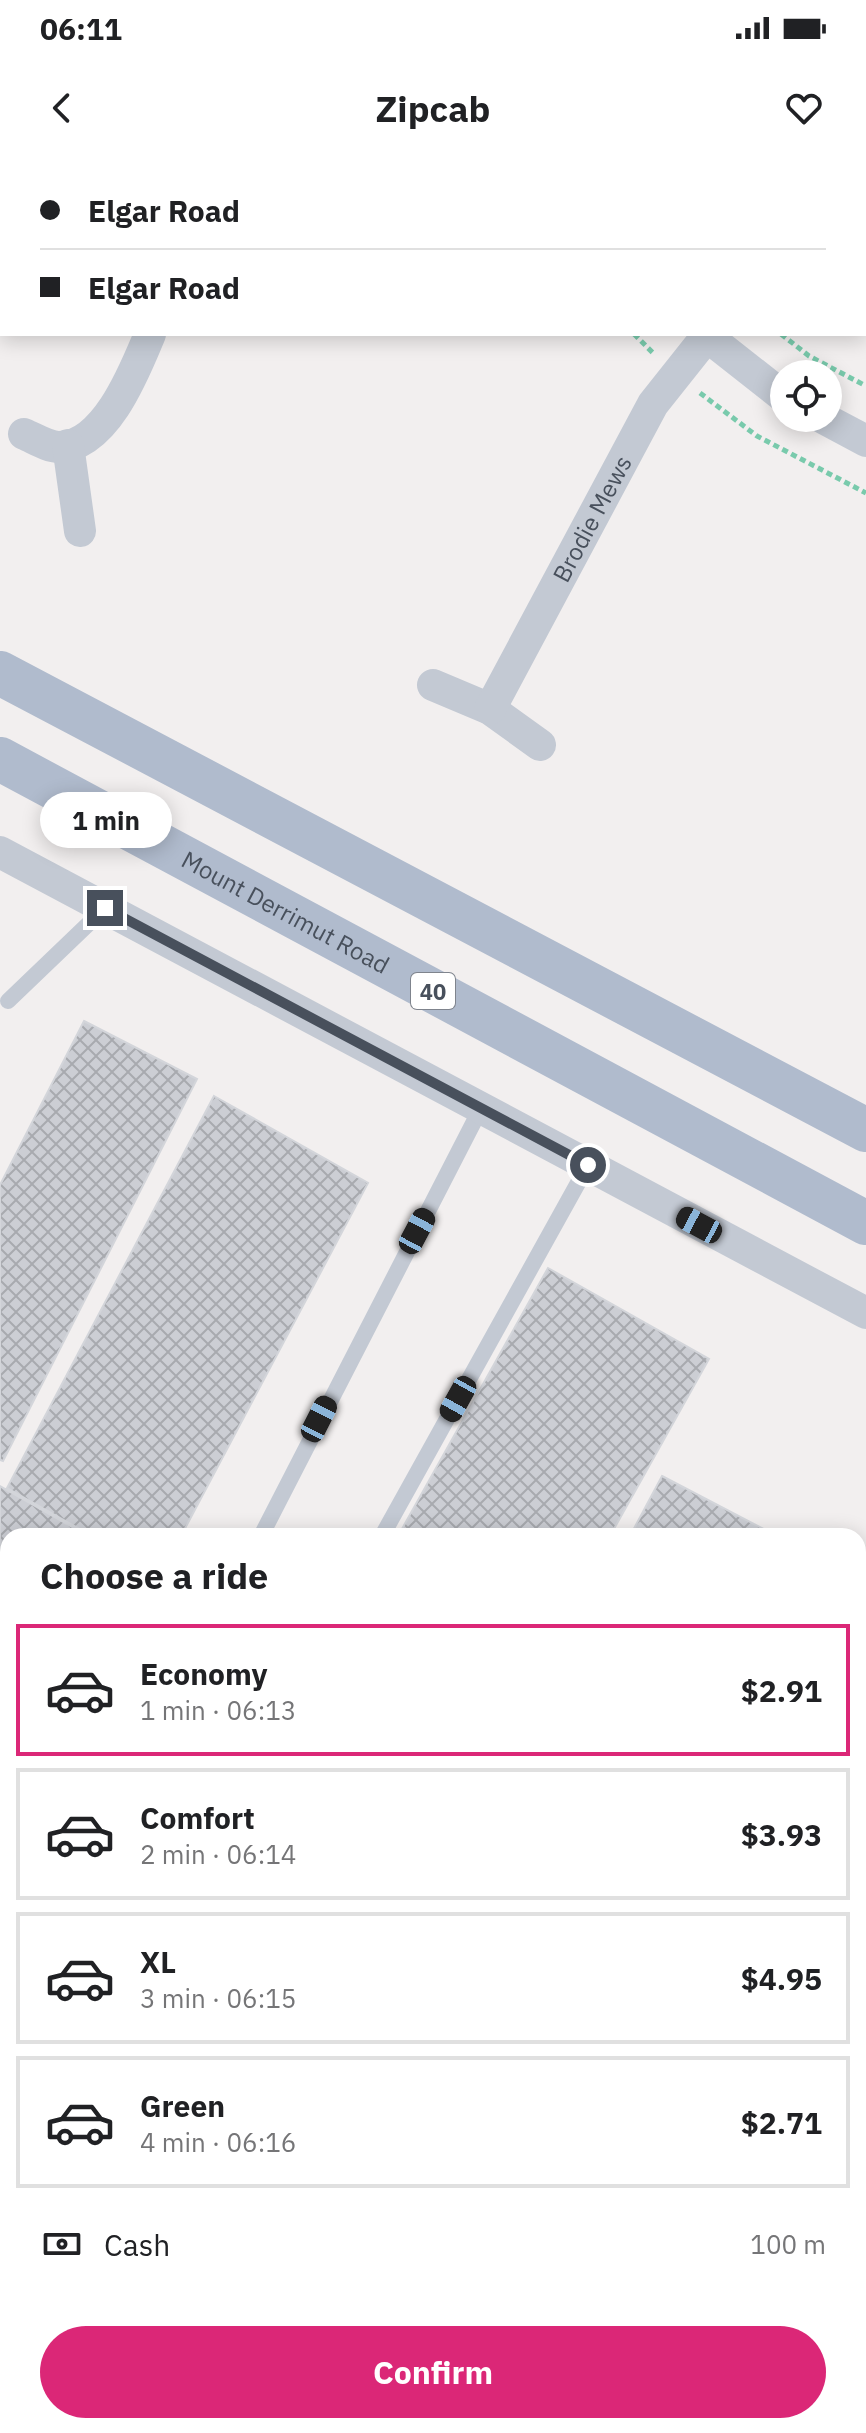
<!DOCTYPE html>
<meta charset="utf-8">
<style>
:root{--surface:#fff;--page:#f2f2f2;--text:#202124;--muted:#757577;--line:#e0e0e0;--accent:#db2777}
body{margin:0;font-family:"IBM Plex Sans",sans-serif;background:var(--page);color:var(--text);height:100vh;display:flex;flex-direction:column;font-size:30px;white-space:nowrap}
*{box-sizing:border-box;margin:0}
p{font-size:26px;color:var(--muted)}
.icon{flex:none;width:44px;height:44px;fill:none;stroke:currentColor;stroke-width:2;stroke-linecap:round;stroke-linejoin:round}
.map{position:relative;flex:1;overflow:hidden}
.details{position:absolute;left:0px;top:1368px;width:866px;height:906px;display:flex;flex-direction:column;background:var(--surface);border-radius:24px 24px 0 0;box-shadow:0 4px 20px #0003}
.details>*{flex:none}
.guide{position:absolute;left:0px;top:0px;width:866px;height:176px;box-shadow:0 4px 20px #0003;display:grid;align-content:center;height:176px;padding:0 40px;background:var(--surface)}
.controls{position:absolute;left:770px;top:200px;display:grid;gap:16px}
.controls a{display:grid;place-items:center;width:72px;height:72px;border-radius:50%;background:var(--surface);box-shadow:0 4px 20px #0003;font-size:40px}
.end{position:absolute;width:36px;height:36px;margin:-18px;border:10px solid #48505c;background:#fff;box-shadow:0 0 0 4px #fff}
.from{border-radius:50%}
.bubble{position:absolute;height:56px;border-radius:28px;background:var(--surface);box-shadow:0 4px 20px #0003;font-size:26px;font-weight:700;line-height:56px;text-align:center}
.car{position:absolute;width:24px;height:48px;margin:-24px -12px;border-radius:10px;box-shadow:0 0 6px 2px #0007;background:linear-gradient(#222 24%,#8ab4d8 0 40%,#222 0 76%,#8ab4d8 0 86%,#222 0)}
.guide b{display:flex;align-items:center;gap:28px;height:76px;font-size:30px}
.guide b+b{border-top:2px solid var(--line)}
.guide i{width:20px;height:20px;background:var(--text)}
ul{padding:0;list-style:none}
li{display:flex;align-items:center;gap:24px;height:132px;margin:0 16px 12px;padding:0 24px;border:4px solid var(--line);border-radius:0px}
li div{flex:1}
li b{display:block;font-size:30px}
li em{font-style:normal;font-weight:700}
li.active{border-color:var(--accent)}
li>.icon{width:72px;height:72px;stroke-width:1.5}
h2{padding:0 40px;font-size:36px;line-height:96px}
.pay{display:flex;align-items:center;gap:20px;height:88px;padding:0 40px;font-size:30px}
.pay p{margin-inline-start:auto}
.primary-button{display:flex;gap:16px;margin-top:auto;padding:16px 40px}
.primary-button a{flex:1;height:92px;border-radius:48px;background:var(--accent);color:#fff;font-size:32px;font-weight:700;line-height:92px;text-align:center}
.status{display:flex;justify-content:space-between;align-items:center;height:56px;padding:0 40px;background:var(--surface);direction:ltr}
.status svg{height:22px;fill:currentColor}
header{display:flex;justify-content:space-between;align-items:center;height:104px;padding:0 40px;background:var(--surface);font-size:36px;font-weight:700}
.map>svg:first-child{display:block}
.building{fill:url(#building-cross-hatch);stroke:#d3d5da;stroke-width:2}
.lines{fill:none;stroke-linecap:round;stroke-linejoin:round}
.path{stroke:#79caac;stroke-width:5;stroke-dasharray:6 4;stroke-linecap:butt}
.service{stroke:#c3c9d3;stroke-width:16}
.minor{stroke:#c3c9d3;stroke-width:32}
.primary{stroke:#b0bbcd;stroke-width:44}
.route{stroke:#48505c;stroke-width:10}
.labels{text-anchor:middle;dominant-baseline:central;stroke-width:6;stroke-linejoin:round;paint-order:stroke}
.shield{fill:#fff;stroke:#7f848d;stroke-width:2}
.shield-label{font-size:22px;font-weight:bold;fill:#48505c}
.street-label{font-size:24px;fill:#48505c;stroke:#fff}
</style>
<div class="status"><b>06:11</b><svg viewBox="0 0 49 12"><path d="M0 12V9h3v3zM5 12V6h3v6zM10 12V3h3v9zM15 12V0h3v12zM26 1h20v11H26zM47 4h2v5h-2z"/></svg></div>
<header><svg class="icon" aria-label="back" viewBox="0 0 24 24"><path d="M15 5l-7 7 7 7"/></svg>Zipcab<svg class="icon" aria-label="heart" viewBox="0 0 24 24"><path d="M12 20l-8-8c-3-5 5-10 8-4 3-6 11-1 8 4z"/></svg></header>
<div class="map">
<svg width="866" height="2273" viewBox="0 0 866 2273">
<defs>
<pattern id="building-cross-hatch" width="8" height="8" patternUnits="userSpaceOnUse" patternTransform="scale(2)"><rect width="8" height="8" fill="#ccced4"/><path d="M0 0l8 8M0 8l8-8" fill="none" stroke="#a8aaaf"/></pattern>
</defs>
<rect width="100%" height="100%" fill="#f2efef"/>
<path class="building" d="M84 861 197 919 3 1301 0 1300V1025Z
M214 936 368 1023 181 1376H92L7 1328Z
M548 1108 709 1199 610 1376H398Z
M662 1316 777 1376H630Z
M0 1326 88 1376H8V1951L0 1946Z
M858 1419 866 1423V1478L858 1493Z
M858 1641 866 1646V1838L858 1834Z
M858 1834 866 1838V2272L855 2266H858Z"/>
<g class="lines">
<path class="path" d="M515 0 517 2
M624 0 626 2
M0 8 2 9
M634 174 653 193
M781 174 809 196 866 226
M700 233 757 276 866 333"/>
<path class="service" d="M8 841 105 748
M261 1376 481 948
M382 1376 588 1005"/>
<g class="minor">
<path d="M568 0 570 2"/>
<path d="M236 2 237 0"/>
<path d="M0 48 2 50"/>
<path d="M704 174 784 237"/>
<path d="M823 258 866 281"/>
<path d="M24 274C34 278 48 287 59 287 106 286 135 210 150 174"/>
<path d="M68 285 80 371"/>
<path d="M433 525 490 549 540 585"/>
<path id="s1" d="M490 549 653 244 707 176"/>
<path d="M0 692 866 1153"/>
<path d="M0 2144 8 2148"/>
<path d="M230 2266 243 2273"/>
</g>
<g class="primary">
<path d="M0 513 866 970"/>
<path id="s2" d="M0 599 866 1063"/>
</g>
</g>
<g class="lines">
<path class="route" d="M105 748 588 1005"/>
</g>
<g class="labels">
<rect class="shield" x="411" y="813" width="44" height="36" rx="6"/>
<g class="shield-label">
<text x="433" y="831">40</text>
</g>
<g class="street-label">
<text stroke="none"><textPath href="#s1" startOffset="216">Brodie Mews</textPath></text>
<text stroke="none"><textPath href="#s2" startOffset="324">Mount Derrimut Road</textPath></text>
</g>
</g>
</svg>
<div class="controls">
<a><svg class="icon" aria-label="locate" viewBox="0 0 24 24"><circle cx="12" cy="12" r="6"/><path d="M12 2v4M12 18v4M2 12h4M18 12h4"/></svg></a>
</div>
<i class="end from" style="left:588px;top:1005px"></i>
<i class="end" style="left:105px;top:748px"></i>
<div class="bubble" style="left:40px;top:632px;width:132px">1 min</div>
<i class="car" style="left:699px;top:1065px;rotate:298deg"></i>
<i class="car" style="left:417px;top:1071px;rotate:28deg"></i>
<i class="car" style="left:458px;top:1239px;rotate:209deg"></i>
<i class="car" style="left:319px;top:1259px;rotate:27deg"></i>
<div class="guide">
<b><i class="from"></i>Elgar Road</b>
<b><i></i>Elgar Road</b>
</div>
<section class="details">
<h2>Choose a ride</h2>
<ul>
<li class="active"><svg class="icon" aria-label="car" viewBox="0 0 24 24"><path d="M5 17H2v-5l4-1 3-4h7l3 4 3 1v5h-3M9 17h6M6 11h13"/><circle cx="7" cy="17" r="2"/><circle cx="17" cy="17" r="2"/></svg><div><b>Economy</b><p>1 min · 06:13</p></div><em>$2.91</em></li>
<li><svg class="icon" aria-label="car" viewBox="0 0 24 24"><path d="M5 17H2v-5l4-1 3-4h7l3 4 3 1v5h-3M9 17h6M6 11h13"/><circle cx="7" cy="17" r="2"/><circle cx="17" cy="17" r="2"/></svg><div><b>Comfort</b><p>2 min · 06:14</p></div><em>$3.93</em></li>
<li><svg class="icon" aria-label="car" viewBox="0 0 24 24"><path d="M5 17H2v-5l4-1 3-4h7l3 4 3 1v5h-3M9 17h6M6 11h13"/><circle cx="7" cy="17" r="2"/><circle cx="17" cy="17" r="2"/></svg><div><b>XL</b><p>3 min · 06:15</p></div><em>$4.95</em></li>
<li><svg class="icon" aria-label="car" viewBox="0 0 24 24"><path d="M5 17H2v-5l4-1 3-4h7l3 4 3 1v5h-3M9 17h6M6 11h13"/><circle cx="7" cy="17" r="2"/><circle cx="17" cy="17" r="2"/></svg><div><b>Green</b><p>4 min · 06:16</p></div><em>$2.71</em></li>
</ul>
<div class="pay"><svg class="icon" aria-label="cash" viewBox="0 0 24 24"><path d="M3 7h18v10H3z"/><circle cx="12" cy="12" r="2"/></svg>Cash<p>100 m</p></div>
<div class="primary-button"><a>Confirm</a></div>
</section>
</div>
